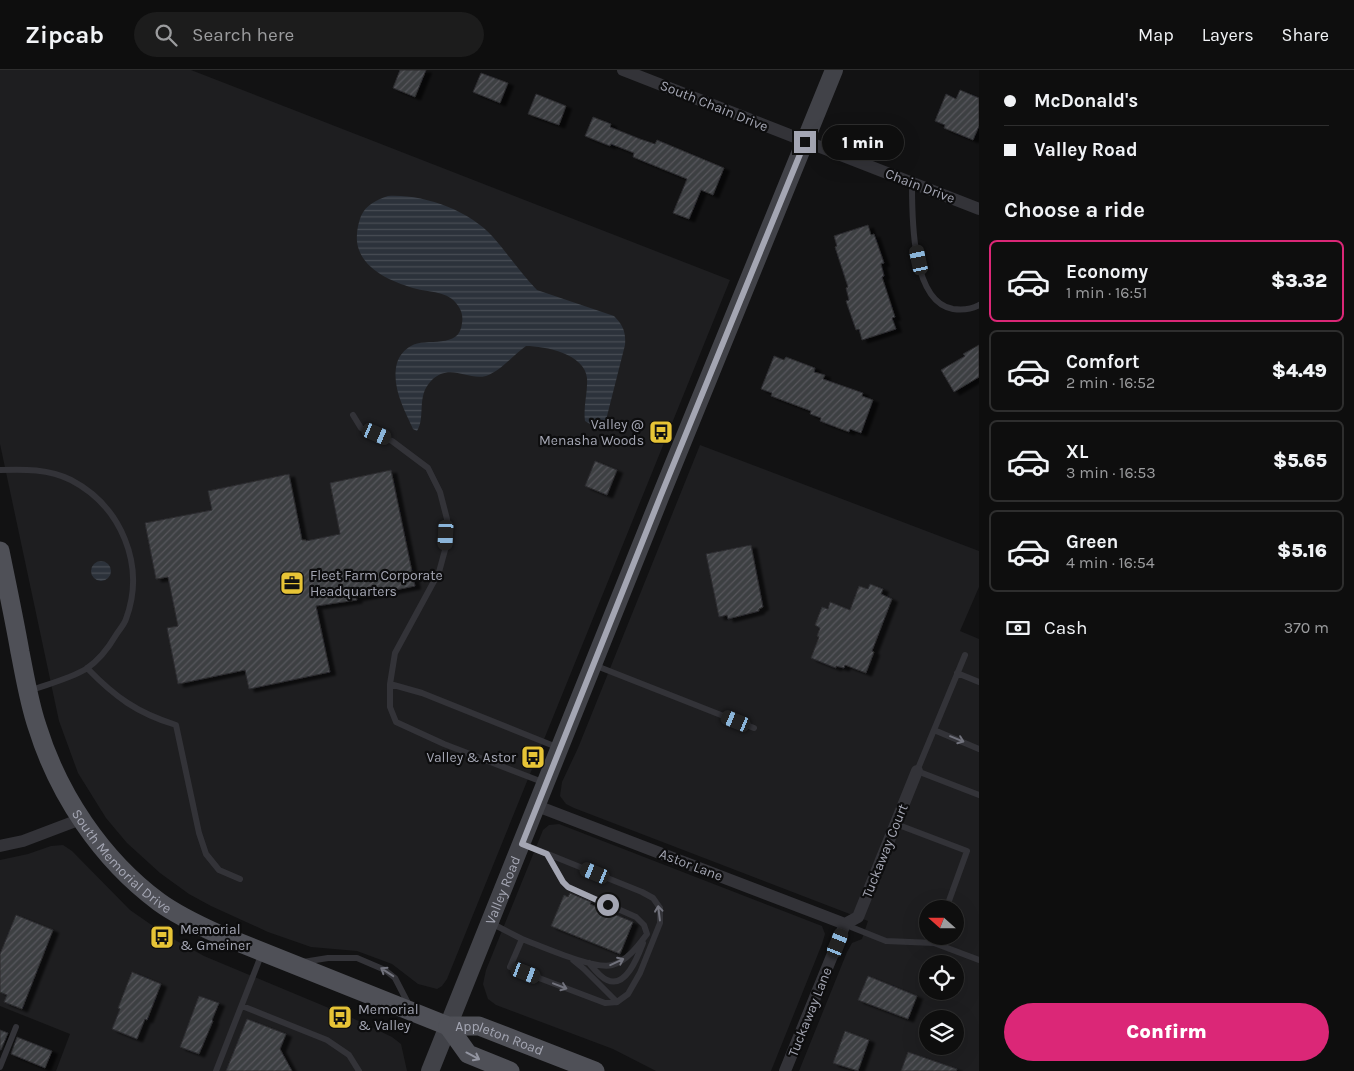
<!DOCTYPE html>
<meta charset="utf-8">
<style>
:root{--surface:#0e0e0e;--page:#1c1c1c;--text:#f1f3f6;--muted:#9b9c9e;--line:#2e2e2e;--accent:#db2777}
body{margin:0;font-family:Karla,sans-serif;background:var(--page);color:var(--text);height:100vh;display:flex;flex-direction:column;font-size:19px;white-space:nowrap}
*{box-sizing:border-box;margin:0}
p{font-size:16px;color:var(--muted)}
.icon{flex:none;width:28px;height:28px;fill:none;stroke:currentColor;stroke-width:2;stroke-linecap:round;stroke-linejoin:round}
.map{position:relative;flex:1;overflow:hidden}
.side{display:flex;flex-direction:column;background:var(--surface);width:375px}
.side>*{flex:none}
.top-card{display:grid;align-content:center;height:110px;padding:0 25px;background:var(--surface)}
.needle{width:32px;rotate:291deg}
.tools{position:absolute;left:919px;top:830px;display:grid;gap:10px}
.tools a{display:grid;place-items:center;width:45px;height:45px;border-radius:50%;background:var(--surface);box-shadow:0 5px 20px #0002,0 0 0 1px var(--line);font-size:25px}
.end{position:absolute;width:22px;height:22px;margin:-11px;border:6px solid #a4a6b3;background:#111;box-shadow:0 0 0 2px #111}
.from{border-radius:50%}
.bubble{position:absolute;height:35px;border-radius:18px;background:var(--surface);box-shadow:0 5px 20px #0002,0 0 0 1px var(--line);font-size:16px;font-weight:800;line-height:35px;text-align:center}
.car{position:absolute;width:15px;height:30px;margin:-15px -8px;border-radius:6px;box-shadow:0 0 4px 1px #0007;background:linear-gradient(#222 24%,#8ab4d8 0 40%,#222 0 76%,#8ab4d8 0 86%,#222 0)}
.top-card b{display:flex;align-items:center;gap:18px;height:48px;font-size:19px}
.top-card b+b{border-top:1px solid var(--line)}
.top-card i{width:12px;height:12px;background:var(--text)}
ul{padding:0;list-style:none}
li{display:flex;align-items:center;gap:15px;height:82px;margin:0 10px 8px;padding:0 15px;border:2px solid var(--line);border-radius:8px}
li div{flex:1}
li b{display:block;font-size:19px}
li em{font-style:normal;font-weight:800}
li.active{border-color:var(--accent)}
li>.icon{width:45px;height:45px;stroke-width:1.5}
h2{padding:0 25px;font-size:22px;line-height:60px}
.pay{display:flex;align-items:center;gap:12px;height:55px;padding:0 25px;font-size:19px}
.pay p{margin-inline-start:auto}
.primary-button{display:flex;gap:10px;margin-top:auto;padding:10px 25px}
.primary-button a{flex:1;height:58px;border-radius:30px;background:var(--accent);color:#fff;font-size:20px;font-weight:800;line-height:58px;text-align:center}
header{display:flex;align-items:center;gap:30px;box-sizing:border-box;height:70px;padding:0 25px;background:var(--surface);border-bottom:1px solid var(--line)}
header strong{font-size:24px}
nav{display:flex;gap:28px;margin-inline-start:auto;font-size:18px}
.search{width:350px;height:45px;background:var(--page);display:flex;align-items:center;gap:12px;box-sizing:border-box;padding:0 18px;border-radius:28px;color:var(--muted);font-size:19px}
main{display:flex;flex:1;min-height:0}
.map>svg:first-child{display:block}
.built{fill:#1e1e20;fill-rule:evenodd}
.water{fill:url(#water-rules)}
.building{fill:url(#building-hatch);stroke:#2c2c2f;filter:url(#shadow)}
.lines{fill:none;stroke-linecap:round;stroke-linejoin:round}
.lane{stroke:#333338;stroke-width:6}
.street{stroke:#333338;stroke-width:12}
.secondary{stroke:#414248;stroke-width:18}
.primary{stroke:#4f5057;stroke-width:19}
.oneway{stroke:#71727c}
.oneway2{stroke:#9395a1}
.route{stroke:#a4a6b3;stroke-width:6}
.labels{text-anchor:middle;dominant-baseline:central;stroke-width:4.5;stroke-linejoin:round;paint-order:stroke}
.street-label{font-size:14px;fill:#a4a6b3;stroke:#0d0d0e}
.poi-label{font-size:14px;fill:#a4a6b3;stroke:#0d0d0e;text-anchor:start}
</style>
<header>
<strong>Zipcab</strong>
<div class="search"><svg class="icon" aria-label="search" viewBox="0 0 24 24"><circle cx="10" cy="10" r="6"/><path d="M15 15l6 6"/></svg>Search here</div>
<nav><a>Map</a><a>Layers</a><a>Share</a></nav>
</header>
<main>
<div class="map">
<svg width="979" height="1001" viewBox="0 0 979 1001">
<defs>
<pattern id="water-rules" width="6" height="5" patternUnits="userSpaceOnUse" patternTransform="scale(1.25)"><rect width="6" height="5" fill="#2c323b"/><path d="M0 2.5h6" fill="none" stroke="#484d55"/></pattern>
<pattern id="building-hatch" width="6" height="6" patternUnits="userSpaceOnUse" patternTransform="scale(1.25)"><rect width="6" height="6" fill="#3e3f43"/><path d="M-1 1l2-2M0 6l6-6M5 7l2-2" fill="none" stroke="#57585c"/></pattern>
<filter id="shadow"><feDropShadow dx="5.5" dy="3" stdDeviation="1" flood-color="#0009"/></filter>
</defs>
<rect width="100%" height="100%" fill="#121213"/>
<path class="built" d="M0 0H191L730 210 447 909 442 916 437 919 418 914 392 894 357 881 311 877 268 862 211 836 189 824 160 803 127 773 106 748 78 703 59 651 0 374Z
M700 375 979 481V517L960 561 979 569V1001H799L847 882 852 873 862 869 868 851 574 738 566 734 560 726 562 712 578 678ZM928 839H955V866H928ZM928 894H955V921H928ZM928 949H955V976H928Z
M559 754 822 856 825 864 822 874 771 1001H656L613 979 496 935 488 929 483 914 486 900 543 760 549 755Z
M63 775 72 781 130 840 166 865 204 886 348 946 392 967 401 974 407 1001H56L70 964 0 936V790L28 784 51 776Z"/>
<path class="water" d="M388 126C423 124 469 140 493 167 508 184 521 204 537 220L614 246C623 255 626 262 625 275L606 350 599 355 590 354 585 351C583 336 588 323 587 308 585 284 545 276 526 276 513 285 501 301 486 306 467 311 450 292 431 311 416 326 426 347 417 361L413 359C404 339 391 316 397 293 399 286 405 279 411 276 426 267 460 280 462 253 463 248 462 243 460 239 451 221 433 223 417 219 395 213 367 202 359 180 355 170 357 156 361 146 366 135 376 130 388 126Z
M91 501a10 10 0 1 1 20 0a10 10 0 1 1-20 0Z"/>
<path class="building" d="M400 0H426L415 27 393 18Z
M481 3 508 13 500 33 473 22Z
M960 20 979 28V56L973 70 944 58 945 55 935 51 946 24 956 29Z
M536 24 566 36 559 55 528 44Z
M593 47 611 54 610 57 640 69 655 74 657 70 724 98 713 125 701 120 689 149 673 143 687 109 633 87 634 83 611 74 610 76 585 66Z
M868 155 871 165 874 164 884 193 881 194 884 206 882 207 895 247 892 248 896 259 862 270 859 259 856 260 846 231 849 230 846 218 848 217 835 177 837 176 834 166Z
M979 275V307L954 322 941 300 965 286 963 284Z
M774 286 784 290 786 287 815 298 814 302 825 305 823 309 863 323 862 326 873 330 861 363 850 359 849 362 820 351 821 348 810 344 811 341 771 326 772 323 761 319Z
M595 391 617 400 607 425 585 416Z
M391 400 415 516 356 528 357 530 316 536 330 602 249 619 245 600 178 614 167 558 178 556 168 507 156 509 145 453 212 440 208 421 289 404 302 470H306V471L340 464 330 413Z
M751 475 763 537 759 539V541L728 549 727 545 719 547 706 484Z
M870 514 883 519 881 524 892 529 872 581 874 582 866 603 845 595 844 598 836 596V598L811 588 819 567 817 566 820 558 815 555 822 537 828 539 830 532 850 540 859 516 868 519Z
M570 823 591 832 590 834 633 852 620 884 551 856 564 825 568 827Z
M16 845 53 860 22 939 4 932 7 925 0 922V884Z
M132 902 161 914 147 950 145 949 137 969 112 959 120 939 118 938Z
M868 906 917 926 908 949 858 930Z
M199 926 219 933 212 950 213 951 199 984 180 977Z
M247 949 286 964 280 979 292 1001H226Z
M0 960 8 963 1 980H0Z
M845 961 869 970 858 1001 833 993Z
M17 967 52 981 45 998 11 984Z
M908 982 957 999 956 1001H901Z"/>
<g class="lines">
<path class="lane" d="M912 112C912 145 911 232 953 239 961 240 972 239 979 235
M353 345 361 358 392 371 428 398 440 422 447 449 445 480 439 502 395 583 390 614V637L396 652 444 674 545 713
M0 400C24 399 49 399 71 410 121 436 146 495 126 549 124 555 119 560 116 565 109 577 98 591 86 599 69 609 48 614 29 621
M965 585 917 701 979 725
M594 595 754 658
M87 598C115 627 137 643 176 655L199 763 206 784 219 800 240 809
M957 603 979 612
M390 614 422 623 559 678
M934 660 979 679
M896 754 967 781 946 839
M491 853 522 869 510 897 605 933 617 932 628 924 640 903 660 853V838L653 828 642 822 523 774
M846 855 886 871 934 873 979 890
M522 869C541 876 594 900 612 895 627 891 638 876 647 864L644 855 636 847 568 817 563 812 547 784
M934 873 936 866
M573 890 584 899 617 932
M303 892 328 888H357L385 900 395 908 410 937
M589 893C594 899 600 907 607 910 626 919 638 886 643 873
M242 936 327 970 349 985 359 1001
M0 997 16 957
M216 1001 262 883"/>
<path class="street" d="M623 0 979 139
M537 736 845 854
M0 776 23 771 81 749
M845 854 858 847 917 701
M785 1001 845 854"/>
<path class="secondary" id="s1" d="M430 1001 661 425 834 0"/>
<g class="primary">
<path id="s2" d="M0 481C7 515 14 548 20 582 25 607 29 632 37 656 58 724 101 789 159 832 177 845 198 855 218 864L448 956H479L595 1001"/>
<path d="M448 956 468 984 510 1001"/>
</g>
</g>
<defs><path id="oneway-shaft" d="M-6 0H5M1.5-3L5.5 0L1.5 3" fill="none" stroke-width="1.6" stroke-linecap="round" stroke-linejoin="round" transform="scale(1.25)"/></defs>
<g class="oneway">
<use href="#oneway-shaft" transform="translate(957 669) rotate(22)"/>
<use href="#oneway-shaft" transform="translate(659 843) rotate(-97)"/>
<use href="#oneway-shaft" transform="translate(617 892) rotate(-25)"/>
<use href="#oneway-shaft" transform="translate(387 902) rotate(-147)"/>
<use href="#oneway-shaft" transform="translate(560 916) rotate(21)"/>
</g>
<use class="oneway2" href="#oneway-shaft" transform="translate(473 986) rotate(28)"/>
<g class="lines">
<path class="route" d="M608 835 568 817 563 812 547 784 522 774 661 425 805 72"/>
</g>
<defs>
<g id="bus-square" transform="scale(1.25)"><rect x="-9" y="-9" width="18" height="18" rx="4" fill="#e7c436" stroke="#0d0d0e"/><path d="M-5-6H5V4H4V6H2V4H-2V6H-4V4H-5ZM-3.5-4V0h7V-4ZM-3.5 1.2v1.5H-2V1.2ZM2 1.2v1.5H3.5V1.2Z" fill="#111"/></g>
<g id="office-square" transform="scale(1.25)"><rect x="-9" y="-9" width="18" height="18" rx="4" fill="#e7c436" stroke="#0d0d0e"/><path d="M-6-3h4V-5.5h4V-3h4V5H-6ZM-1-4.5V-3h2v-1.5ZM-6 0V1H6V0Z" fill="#111"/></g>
</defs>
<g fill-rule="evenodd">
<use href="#bus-square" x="661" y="362"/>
<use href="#office-square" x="292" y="513"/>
<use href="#bus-square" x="533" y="687"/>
<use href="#bus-square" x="162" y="867"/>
<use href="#bus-square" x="340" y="947"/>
</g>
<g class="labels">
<g class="street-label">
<text transform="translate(714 36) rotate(22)">South Chain Drive</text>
<text transform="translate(920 116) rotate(21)">Chain Drive</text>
<text transform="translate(885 781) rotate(-68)">Tuckaway Court</text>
<text stroke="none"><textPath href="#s2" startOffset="341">South Memorial Drive</textPath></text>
<text transform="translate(691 795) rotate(21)">Astor Lane</text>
<text stroke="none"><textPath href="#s1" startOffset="195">Valley Road</textPath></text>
<text transform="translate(810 942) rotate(-68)">Tuckaway Lane</text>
<text stroke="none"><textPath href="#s2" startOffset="765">Appleton Road</textPath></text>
</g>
<g class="poi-label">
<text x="644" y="354" text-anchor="end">Valley @<tspan x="644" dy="16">Menasha Woods</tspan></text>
<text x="310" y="505">Fleet Farm Corporate<tspan x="310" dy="16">Headquarters</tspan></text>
<text x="516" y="687" text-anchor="end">Valley &amp; Astor</text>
<text x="180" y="859">Memorial<tspan x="180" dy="16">&amp; Gmeiner</tspan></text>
<text x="358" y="939">Memorial<tspan x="358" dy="16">&amp; Valley</tspan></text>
</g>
</g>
</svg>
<div class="tools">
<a><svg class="needle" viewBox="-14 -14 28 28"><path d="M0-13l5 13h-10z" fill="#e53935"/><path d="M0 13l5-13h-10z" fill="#9b9c9e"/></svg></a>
<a><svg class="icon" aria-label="locate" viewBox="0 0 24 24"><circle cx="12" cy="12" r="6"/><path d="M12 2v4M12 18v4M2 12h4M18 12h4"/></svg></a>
<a><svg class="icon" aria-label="layers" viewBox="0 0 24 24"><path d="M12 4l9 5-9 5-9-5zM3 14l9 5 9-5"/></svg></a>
</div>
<i class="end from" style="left:608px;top:835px"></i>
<i class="end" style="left:805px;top:72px"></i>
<div class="bubble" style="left:822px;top:55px;width:82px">1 min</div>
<i class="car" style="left:919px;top:190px;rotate:348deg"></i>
<i class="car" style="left:377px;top:364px;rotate:113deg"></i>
<i class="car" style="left:446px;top:465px;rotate:183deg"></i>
<i class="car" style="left:736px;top:651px;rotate:292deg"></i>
<i class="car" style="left:595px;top:803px;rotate:292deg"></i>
<i class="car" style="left:838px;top:873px;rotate:22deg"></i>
<i class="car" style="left:526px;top:903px;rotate:111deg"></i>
</div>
<section class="side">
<div class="top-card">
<b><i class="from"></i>McDonald's</b>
<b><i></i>Valley Road</b>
</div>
<h2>Choose a ride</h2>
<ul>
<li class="active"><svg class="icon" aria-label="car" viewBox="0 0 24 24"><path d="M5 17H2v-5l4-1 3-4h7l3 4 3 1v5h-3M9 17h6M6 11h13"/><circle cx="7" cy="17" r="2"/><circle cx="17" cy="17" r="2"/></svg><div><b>Economy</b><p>1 min · 16:51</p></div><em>$3.32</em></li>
<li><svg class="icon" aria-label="car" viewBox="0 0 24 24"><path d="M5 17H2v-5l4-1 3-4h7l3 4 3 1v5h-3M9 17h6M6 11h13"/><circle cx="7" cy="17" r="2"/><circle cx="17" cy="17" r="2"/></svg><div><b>Comfort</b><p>2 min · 16:52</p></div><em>$4.49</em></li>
<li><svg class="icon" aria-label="car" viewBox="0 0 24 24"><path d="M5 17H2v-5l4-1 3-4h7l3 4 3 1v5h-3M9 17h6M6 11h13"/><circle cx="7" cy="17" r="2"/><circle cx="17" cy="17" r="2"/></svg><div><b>XL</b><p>3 min · 16:53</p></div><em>$5.65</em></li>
<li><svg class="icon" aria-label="car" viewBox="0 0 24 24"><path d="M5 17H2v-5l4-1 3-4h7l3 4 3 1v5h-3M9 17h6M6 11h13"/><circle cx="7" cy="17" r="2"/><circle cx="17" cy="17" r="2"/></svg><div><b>Green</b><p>4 min · 16:54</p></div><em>$5.16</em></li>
</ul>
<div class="pay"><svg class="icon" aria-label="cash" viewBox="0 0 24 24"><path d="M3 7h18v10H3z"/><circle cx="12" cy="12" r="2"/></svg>Cash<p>370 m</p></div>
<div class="primary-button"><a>Confirm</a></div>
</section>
</main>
